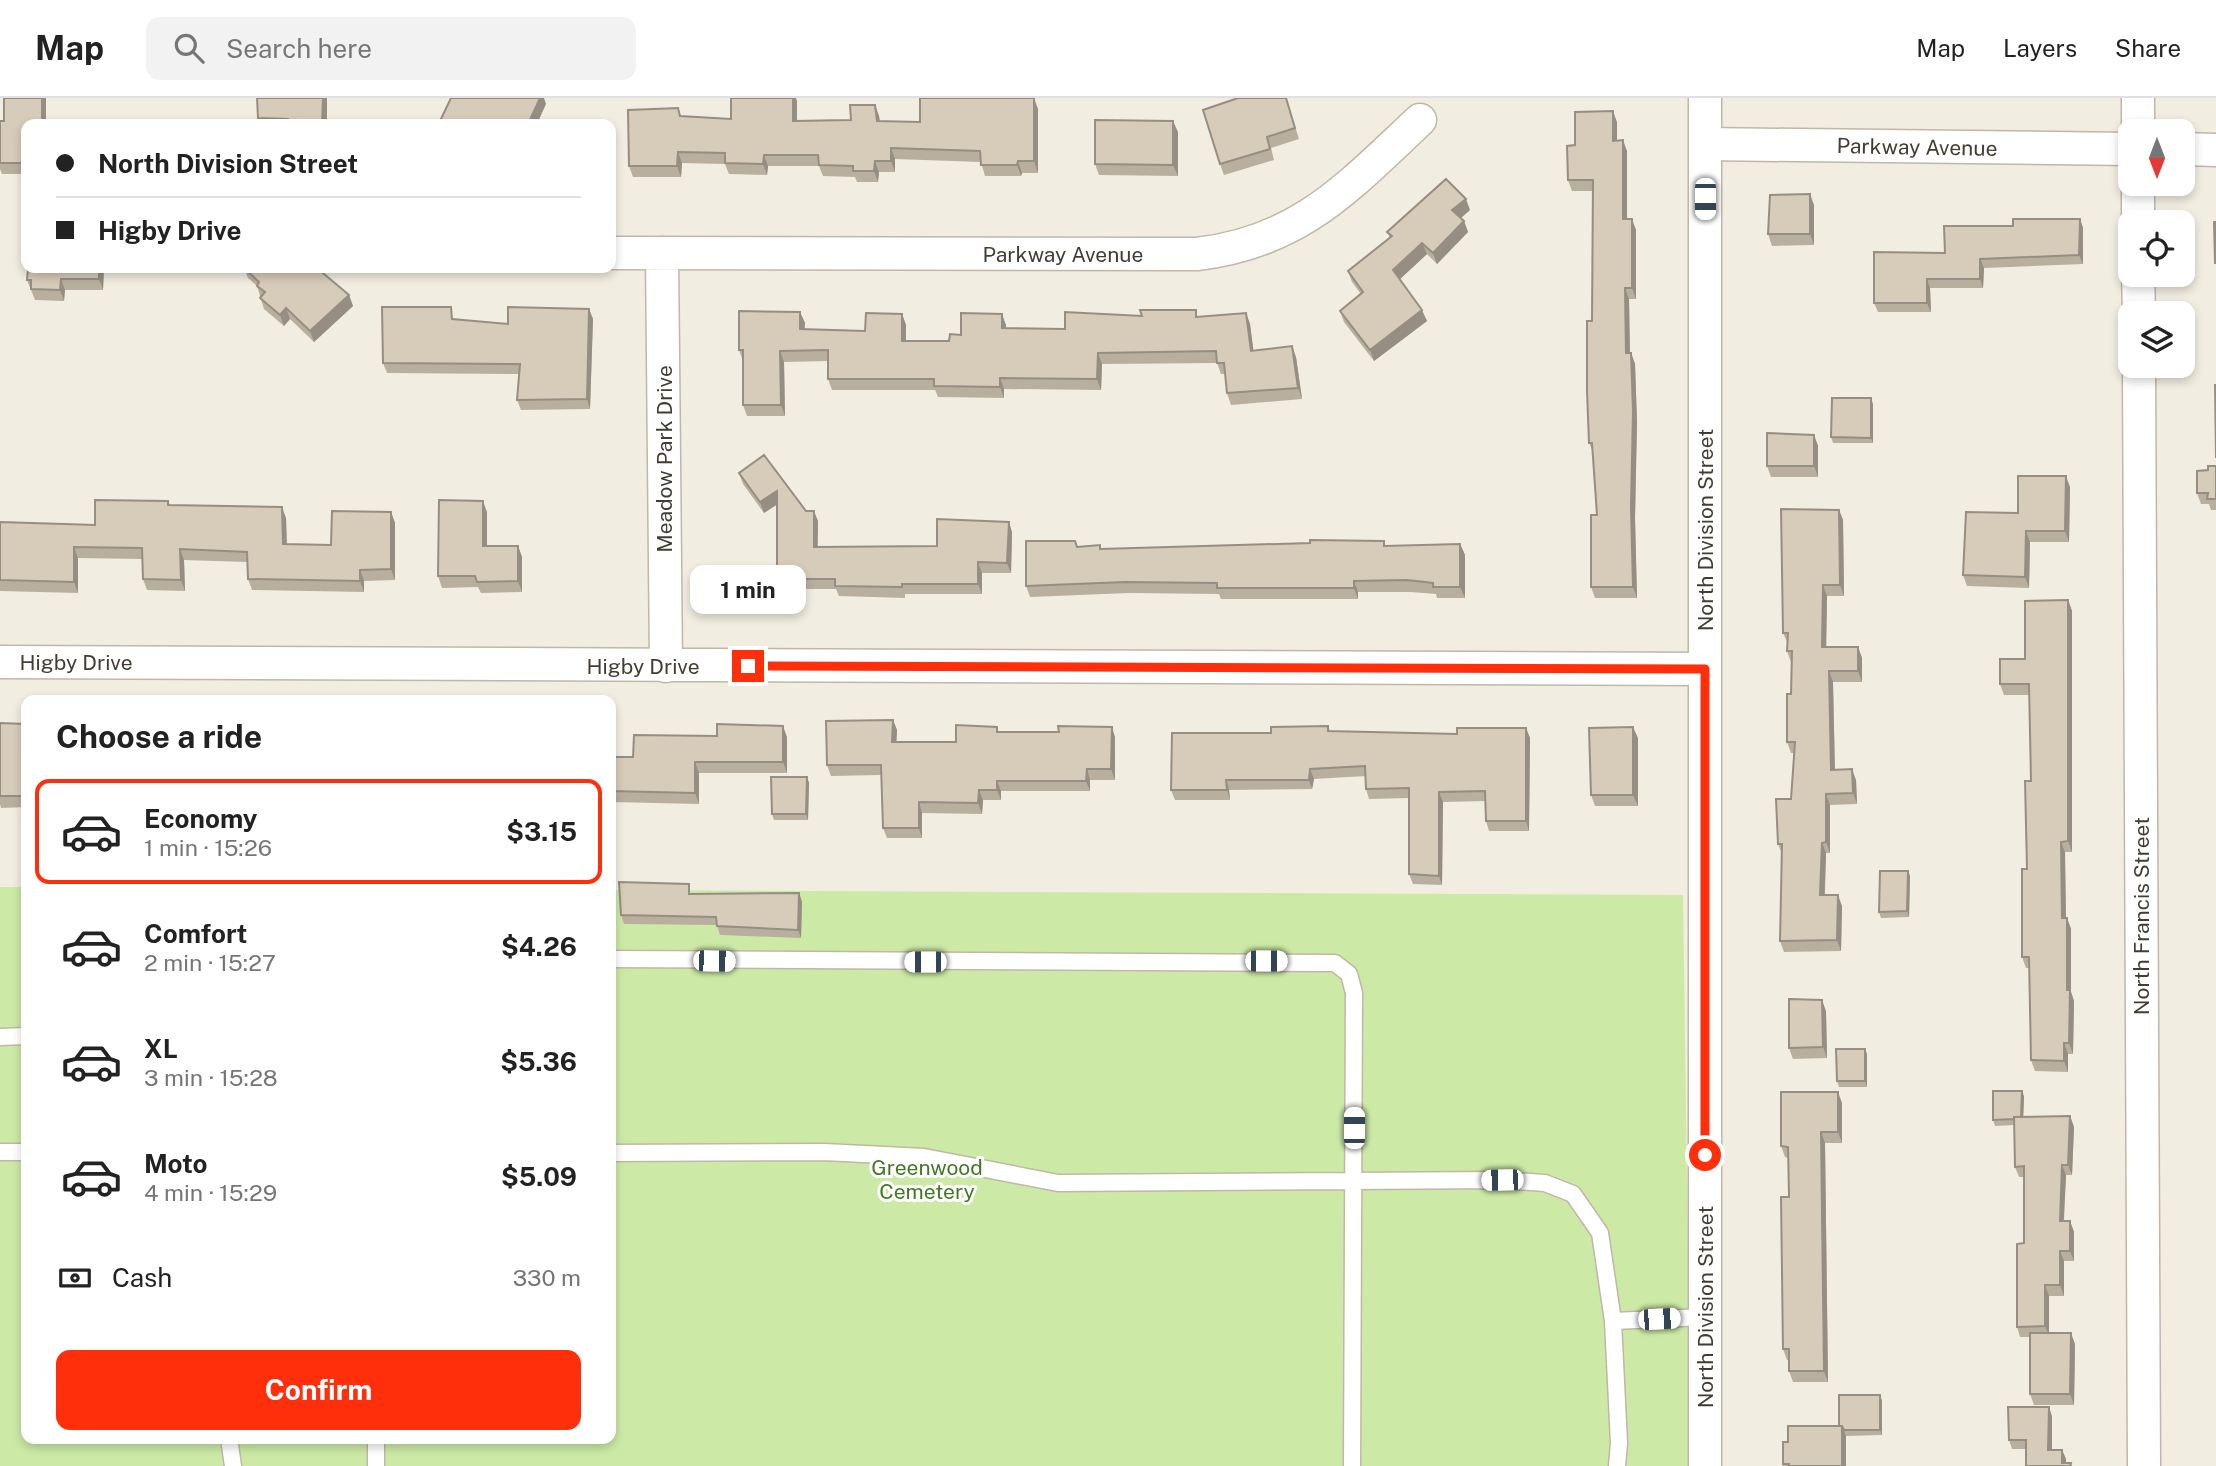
<!DOCTYPE html>
<meta charset="utf-8">
<style>
:root{--surface:#fff;--page:#f2f2f2;--text:#222;--muted:#767676;--line:#e0e0e0;--accent:#ff2e0b}
body{margin:0;font-family:"Public Sans",sans-serif;background:var(--page);color:var(--text);height:100vh;display:flex;flex-direction:column;font-size:26px;white-space:nowrap}
*{box-sizing:border-box;margin:0}
p{font-size:23px;color:var(--muted)}
.icon{flex:none;width:38px;height:38px;fill:none;stroke:currentColor;stroke-width:2;stroke-linecap:round;stroke-linejoin:round}
.map{position:relative;flex:1;overflow:hidden}
.sheet{position:absolute;left:21px;top:597px;width:595px;height:749px;display:flex;flex-direction:column;background:var(--surface);border-radius:14px;box-shadow:0 4px 10px #0003}
.sheet>*{flex:none}
.banner{position:absolute;left:21px;top:21px;width:595px;height:154px;border-radius:14px;box-shadow:0 4px 10px #0003;display:grid;align-content:center;height:154px;padding:0 35px;background:var(--surface)}
.needle{width:46px;rotate:180deg}
.fabs{position:absolute;left:2118px;top:21px;display:grid;gap:14px}
.fabs a{display:grid;place-items:center;width:77px;height:77px;border-radius:14px;background:var(--surface);box-shadow:0 4px 10px #0003;font-size:35px}
.end{position:absolute;width:32px;height:32px;margin:-16px;border:9px solid #ff2e0b;background:#fff;box-shadow:0 0 0 4px #fff}
.from{border-radius:50%}
.bubble{position:absolute;height:49px;border-radius:14px;background:var(--surface);box-shadow:0 4px 10px #0003;font-size:23px;font-weight:700;line-height:49px;text-align:center}
.car{position:absolute;width:21px;height:42px;margin:-21px -10px;border-radius:9px;box-shadow:0 0 5px 2px #0007;background:linear-gradient(#fff 24%,#345 0 40%,#fff 0 76%,#345 0 86%,#fff 0)}
.banner b{display:flex;align-items:center;gap:24px;height:66px;font-size:26px}
.banner b+b{border-top:2px solid var(--line)}
.banner i{width:18px;height:18px;background:var(--text)}
ul{padding:0;list-style:none}
li{display:flex;align-items:center;gap:21px;height:105px;margin:0 14px 10px;padding:0 21px;border:4px solid transparent;border-radius:14px}
li div{flex:1}
li b{display:block;font-size:26px}
li em{font-style:normal;font-weight:700}
li.on{border-color:var(--accent)}
li>.icon{width:63px;height:63px;stroke-width:1.5}
h2{padding:0 35px;font-size:32px;line-height:84px}
.pay{display:flex;align-items:center;gap:18px;height:77px;padding:0 35px;font-size:26px}
.pay p{margin-inline-start:auto}
.button{display:flex;gap:14px;margin-top:auto;padding:14px 35px}
.button a{flex:1;height:80px;border-radius:14px;background:var(--accent);color:#fff;font-size:28px;font-weight:700;line-height:80px;text-align:center}
header{display:flex;align-items:center;gap:42px;box-sizing:border-box;height:98px;padding:0 35px;background:var(--surface);border-bottom:2px solid var(--line)}
header strong{font-size:33px}
nav{display:flex;gap:38px;margin-inline-start:auto;font-size:24px}
.search{width:490px;height:63px;background:var(--page);display:flex;align-items:center;gap:18px;box-sizing:border-box;padding:0 24px;border-radius:14px;color:var(--muted);font-size:26px}
.map>svg:first-child{display:block}
.green{fill:#cceaa6}
.lines{fill:none;stroke-linecap:round;stroke-linejoin:round}
.service-casing{stroke:#c0b7a6;stroke-width:19}
.minor-casing{stroke:#c0b7a6;stroke-width:35}
.service{stroke:#fff;stroke-width:16}
.minor{stroke:#fff;stroke-width:32}
.wall{fill:#b9af9f}
.shaded-wall{fill:#968e82}
.building{fill:#d7cbb9;stroke:#968e82;stroke-width:2}
.route{stroke:#ff2e0b;stroke-width:9}
.labels{text-anchor:middle;dominant-baseline:central;stroke-width:6;stroke-linejoin:round;paint-order:stroke}
.street-label{font-size:21px;fill:#433c32;stroke:#fff}
.park-label{font-size:21px;fill:#437822;stroke:#fff}
</style>
<header>
<strong>Map</strong>
<div class="search"><svg class="icon" aria-label="search" viewBox="0 0 24 24"><circle cx="10" cy="10" r="6"/><path d="M15 15l6 6"/></svg>Search here</div>
<nav><a>Map</a><a>Layers</a><a>Share</a></nav>
</header>
<div class="map">
<svg width="2216" height="1368" viewBox="0 0 2216 1368">
<rect width="100%" height="100%" fill="#f2ede1"/>
<path class="green" d="M0 789H26V1340H611V792L1683 797 1691 1368H0Z"/>
<g class="lines">
<g class="service-casing">
<path id="service" d="M611 861 1335 865 1349 876 1354 895 1352 1368
M0 939 26 938
M0 1054H26
M611 1055 824 1054 924 1059 1058 1085 1501 1082 1545 1085 1573 1096 1600 1135 1613 1223 1619 1345 1617 1368
M1613 1223 1705 1219
M229 1340 233 1368
M376 1368V1340"/>
</g>
<g class="minor-casing">
<path id="minor" d="M1705 0V1368
M2138 0V33
M1705 46 2130 51
M2182 51 2216 52
M2138 86V124
M611 155 1197 156C1300 144 1347 90 1420 22
M662 155 666 568
M2138 177 2139 215
M2139 268 2144 1368
M0 564 1705 571"/>
</g>
<use href="#service" class="service"/>
<use href="#minor" class="minor"/>
</g>
<path class="wall" d="M46 0V23L26 26V76H2L0 71V23H4Z
M257 0 327 26H260L258 20Z
M1286 0 1299 41 1271 50 1274 62 1224 77 1220 66Z
M797 3V23L851 22 875 7 879 18 880 23 920 24 1038 11V75H1022L1021 78H985L981 64 895 61V74H879L878 84H857L855 79 823 78 819 68H768L767 77 729 76 725 66 682 65 681 79H633L629 68 678 10 681 18 731 21Z
M1617 24V43L1627 53V121L1636 132V201H1629L1630 255H1631L1635 266 1637 324 1635 420 1637 500H1595L1591 489 1597 417 1593 354 1589 345 1592 223 1593 93H1572L1568 82 1575 47Z
M1178 34V78L1099 77 1095 66Z
M1814 107V147L1772 148 1768 136Z
M1470 112 1461 120 1464 123 1468 134 1437 166 1427 156 1400 181 1427 223 1374 263 1344 224 1340 213 1361 196 1352 184 1348 173 1390 140 1387 134Z
M2080 121 2083 130V166L1984 170 1983 190H1930L1931 214H1878L1874 205 1945 155 2013 128Z
M104 170 103 192H65L64 203 35 202 27 182Z
M244 170 349 197 353 208 314 244 290 221 284 228 264 211 257 188 248 180Z
M589 211 593 221 590 311 521 312 517 302 519 276 387 275 383 265 455 220V222L508 226Z
M800 214 805 225 804 231 865 233 902 216 906 227V243H949L961 237 1006 227V230L1065 231 1142 218 1199 219 1246 215 1250 226 1253 252 1296 259 1302 301 1231 307 1227 295 1225 276H1221L1217 265 1102 266 1101 292 1004 291V300L938 299 935 292H832L828 281V263L784 264 785 318H747L743 307V263L739 252Z
M1873 306V345H1833L1831 339Z
M1814 337 1818 348V379H1771L1767 368Z
M2216 368V412H2211L2209 406H2201L2197 395 2208 372Z
M739 375 806 413 818 423V449L937 448 1012 434 1011 475H982V496H905V500L839 498 836 491H781L777 481V406L764 415 743 386Z
M2070 389 2069 444H2030L2029 490 1967 488 1963 477 2018 415Z
M168 403 170 407 286 420 287 447H331L391 414 395 425V482L364 483V494L252 492 248 481 247 464 184 462 185 493 147 492 143 481 142 461 78 460V495L0 493V424L95 427Z
M1839 412 1843 422 1844 498H1827L1826 549H1858L1862 560V584H1833L1835 671 1856 682 1857 706 1830 707V755H1826L1825 797 1842 808 1841 853 1784 854 1780 843 1782 756 1778 746 1791 701 1794 655H1791L1787 644 1791 596V564L1787 553 1788 546 1783 535Z
M487 414V448H518L522 459V494L481 495 478 489 442 490 438 478Z
M1460 446 1465 457V500H1437L1436 496 1411 494H1358V501H1221L1219 496 1129 495 1030 499 1026 488 1077 449 1100 447 1101 451 1386 448Z
M2068 502 2072 513V754H2065L2066 820H2067L2071 831V894L2074 903 2073 956H2068V974L2035 973 2031 962 2029 870H2026L2022 859 2031 683 2029 597H2004L2000 586 2025 561Z
M893 622 897 632 896 644H956L997 629 998 634 1115 639V682H1090V693H1001V702H983L982 716 922 715V740H887L883 730 881 677 831 678 827 667Z
M0 625 26 626V709L1 710 0 706Z
M1328 628 1330 633 1457 636 1526 630 1530 640 1529 733H1489L1486 723V703L1443 704 1442 787 1413 786 1409 776V700L1369 701 1366 691V678L1314 681 1312 691 1229 692 1230 702H1175L1171 692 1271 635Z
M787 639V675H699V706L611 704V659H633Z
M1638 640V708H1595L1591 697Z
M807 679 809 685 808 722H774L772 716Z
M1908 773 1910 778 1909 819 1881 820 1879 814Z
M693 795V796L799 795 802 804 801 840 720 837 717 827 624 826 621 817Z
M1826 913 1827 960 1793 961 1789 950Z
M1865 951 1867 956V989H1839L1837 983Z
M2024 998 2023 1019 2070 1018 2074 1029 2072 1077H2066L2064 1123H2070L2074 1134V1163H2064V1198H2049V1235L2075 1246 2074 1307H2034L2030 1296V1239H2020L2017 1229 2024 1145V1079H2019L2015 1069 2014 1027 1995 1028 1993 1022Z
M1842 1005V1045H1825L1828 1284H1793L1789 1273V1262H1787L1783 1251 1789 1099V1060L1785 1059 1781 1048Z
M1880 1297 1882 1303V1337L1846 1338V1368H1783V1366L1788 1344 1839 1328Z
M2052 1318V1352H2062L2066 1361V1365H2071L2072 1368H2026V1351H2012L2009 1342Z"/>
<path class="shaded-wall" d="M42 0H46V26L42 23Z
M323 0H327V26H322Z
M540 0H544L546 6 537 26H528Z
M793 0H796L797 3V34L793 23Z
M1034 0 1038 11V75L1034 63Z
M875 7 879 18 881 34 877 23Z
M1613 13 1617 24V54L1613 43Z
M1173 23 1178 34V78L1173 67Z
M1623 42 1627 53V132L1623 121Z
M891 50 895 61V74L891 63Z
M678 54 682 65 681 79 677 68Z
M764 57 768 68 767 77 763 66Z
M875 63 879 74 878 84 874 73Z
M1018 63 1022 75 1021 78 1017 67Z
M1810 96 1814 107V147L1810 136Z
M1466 101 1470 112 1456 124 1452 112Z
M1632 121 1636 132V201L1632 190Z
M2080 121 2083 130V166L2079 157Z
M1464 123 1468 134 1437 166 1433 155Z
M1422 145 1427 156 1398 183 1393 172Z
M1980 161 1984 170 1983 190 1980 181Z
M99 170H104L103 192 99 181Z
M61 181 65 192 64 203 60 192Z
M1927 181 1930 190 1931 214 1927 205Z
M1625 190 1629 201 1630 266 1626 255Z
M349 197 353 208 314 244 310 233Z
M286 210 290 221 284 228 280 217Z
M589 211 593 221 590 311 587 301Z
M1422 212 1427 223 1374 263 1370 252Z
M800 214 805 225 804 242 800 231Z
M1246 215 1250 226 1255 264 1251 253Z
M902 216 906 227V254L902 243Z
M1002 216 1006 227V241L1002 230Z
M1292 248 1296 259 1302 301 1298 290Z
M780 253 784 264 785 318 781 307Z
M1098 255 1102 266 1101 292 1097 281Z
M1631 255 1635 266 1637 324 1635 420 1637 500 1633 489 1631 409Z
M1000 280 1004 291V300L1000 289Z
M1871 300 1873 306V345L1871 340Z
M1814 337 1818 348V379L1814 368Z
M2066 378 2070 389 2069 444 2065 433Z
M777 393 781 404 764 415 760 404Z
M483 403 487 414V459L483 448Z
M282 409 286 420 287 458 283 446Z
M1839 412 1843 422 1844 498 1840 487Z
M814 413 818 423 817 459 814 449Z
M391 414 395 425V482L391 471Z
M1009 424 1012 434 1011 475 1007 465Z
M2026 433 2030 444 2029 490 2025 479Z
M1460 446 1465 457V500L1460 489Z
M518 448 522 459V494L518 483Z
M74 449 78 460V495L74 484Z
M180 451 184 462 185 493 181 482Z
M978 464 982 475V496L978 486Z
M360 472 364 483V494L360 483Z
M1354 483 1358 494V501L1354 490Z
M1823 487 1827 498 1826 560 1822 549Z
M2068 502 2072 513V754L2068 743Z
M1858 549 1862 560V584L1858 573Z
M1829 573 1833 584 1835 682 1831 672Z
M893 622 897 632 896 655 892 644Z
M783 628 787 639V675L783 664Z
M1112 629 1115 639V682L1111 671Z
M1633 629 1638 640V708L1633 697Z
M1526 630 1530 640 1529 733 1526 723Z
M695 664 699 675V706L695 695Z
M1087 671 1090 682V693L1086 683Z
M1310 671 1314 681 1312 691 1309 682Z
M1852 671 1856 682 1857 706 1853 695Z
M807 679 809 685 808 722 806 716Z
M1226 682 1229 692 1230 702 1227 692Z
M997 683 1001 693V702L997 692Z
M979 692 983 702 982 716 978 705Z
M1439 694 1443 704 1442 787 1439 778Z
M1826 696 1830 707V755L1826 744Z
M919 704 922 715V740L919 730Z
M2061 744 2065 754 2066 831 2062 820Z
M1822 745 1826 755 1824 808 1820 797Z
M1908 773 1910 778 1909 819 1907 813Z
M799 795 802 804 801 840 798 832Z
M1838 797 1842 808 1841 853 1837 842Z
M2067 820 2071 831V894L2074 903 2073 956 2069 945 2067 892Z
M1822 902 1826 913 1827 960 1823 949Z
M2064 945 2068 956V974L2064 963Z
M1865 951 1867 956V989L1865 983Z
M2022 993 2024 998 2023 1027 2021 1021Z
M1838 994 1842 1005V1045L1838 1034Z
M2070 1018 2074 1029 2072 1077 2068 1067Z
M1821 1034 1825 1045 1828 1284 1824 1273Z
M2062 1067 2066 1077 2063 1134 2060 1123Z
M2070 1123 2074 1134V1163L2070 1153Z
M2060 1153 2064 1163V1198L2060 1187Z
M2045 1187 2049 1198V1238L2045 1228Z
M2071 1235 2075 1246 2074 1307 2070 1296Z
M1880 1297 1882 1303V1337L1880 1332Z
M2049 1309 2052 1318V1361L2048 1352Z
M1842 1328 1846 1338V1368H1842Z
M2062 1352 2066 1361V1368L2062 1365Z"/>
<path class="building" d="M4 0H42V23H63V26H26V65H0V23H4Z
M257 0H323L322 26H289L288 21 258 20Z
M451 0H540L528 26H448L440 23Z
M731 0H793V23L851 22 850 7H875L877 23 920 24V0H1034V63H1018L1017 67H981L980 53 891 50V63H875L874 73H853V68L819 67 818 57H764L763 66 725 65V55L678 54 677 68H629L628 12 678 10 680 18 731 21Z
M1238 0H1286L1295 30 1267 39 1270 51 1220 66 1203 12Z
M1613 13V43L1623 42V121H1632V190H1625L1626 255H1631L1633 313 1631 409 1633 489H1591V417H1597L1592 345H1589L1587 293V223H1592L1593 82H1568L1567 48 1575 47V14Z
M1095 22 1173 23V67L1095 66Z
M1446 81 1466 101 1452 112 1464 123 1433 155 1422 145 1393 172 1422 212 1370 252 1340 213 1363 194 1348 173 1392 138 1387 134Z
M1810 96V136H1768L1770 97Z
M2013 121H2080L2079 157 1980 161V181H1927V205H1874V154L1945 155 1944 128H2013Z
M2214 124H2216V165H2215Z
M28 170H99V181H61L60 192 31 191V182H27Z
M244 170H317L349 197 310 233 286 210 280 217 260 200 265 194 257 188 259 184Z
M382 209H451L452 221 508 226V209L589 211 587 301 517 302 520 266 383 265Z
M1140 212H1196V219L1246 215 1251 253 1292 248 1298 290 1227 295 1224 265H1217L1216 253 1098 255 1097 281 1000 280V289L934 288V281H828V252L780 253 781 307H743V252H739V213L800 214V231L865 233 866 215 902 216V243H949L950 236 961 237V215L1002 216V230L1065 231V214L1142 218Z
M2215 287H2216V360Z
M1832 300H1871V340L1831 339Z
M1767 335 1814 337V368H1767Z
M764 357 806 413H814V449L937 448V421L1009 424 1007 465 978 464V486H902V489L835 488V481H777V393L760 404 739 375Z
M2208 368H2216V401H2207L2208 395H2197V373L2208 372Z
M2018 378H2066L2065 433H2026L2025 479 1963 477 1966 414 2018 415Z
M95 402 168 403V407L282 409 283 446 331 447 332 413 391 414V471L360 472V483L248 481 247 454 180 451 181 482 143 481 142 450 74 449V484L0 482V424L95 427Z
M439 402 483 403V448H518V483L477 484 475 478H438Z
M1781 411 1839 412 1840 487H1823L1822 549H1858V573H1829L1831 672 1852 671 1853 695 1826 696V744L1822 745 1820 797H1838L1837 842 1780 843 1782 746H1778L1776 701H1791L1795 644H1787V596H1791L1792 553H1787L1788 535H1783Z
M1310 442 1384 443V448L1460 446V489H1433V485L1407 482 1354 483V490H1217V485L1125 484 1026 488V443H1075L1077 449 1100 447V451L1310 445Z
M2068 502V743L2061 744 2062 820H2067V892H2070L2069 945H2064V963L2031 962 2029 859H2022V771H2027L2025 683H2031L2029 586H2000V561H2025V503Z
M893 622 892 644H956V627L997 629V634H1059L1058 628 1112 629 1111 671H1087L1086 683H997V692H979L978 705 919 704V730H883L881 667H827L826 623Z
M0 625 26 626V698H0Z
M717 626 783 628V664H695V695L611 693V659H633L634 637 717 638Z
M1328 628V633L1457 636V630H1526V723H1486L1485 693 1439 694V778L1409 776V690L1366 691 1365 668 1310 671 1309 682H1226L1227 692H1171L1172 635H1271V629Z
M1633 629V697H1591L1589 630Z
M771 679H807L806 716H772Z
M1880 773H1908L1907 813 1879 814Z
M619 784 689 786V796L799 795 798 832 717 828 716 819 621 817Z
M1789 901 1822 902 1823 949 1789 950Z
M1836 951H1865V983H1837Z
M1993 993H2022L2021 1019H2014V1021L1993 1022Z
M1781 994H1838V1034H1821L1824 1273H1789V1251H1783L1781 1099H1789L1788 1049 1781 1048Z
M2070 1018 2068 1067H2062L2060 1123H2070V1153H2060V1187H2045V1228L2017 1229V1146L2024 1145V1068L2015 1069 2014 1019Z
M2030 1235H2071L2070 1296H2030Z
M1839 1297H1880V1332H1844L1842 1328H1839Z
M2008 1309H2049L2048 1352H2062V1365H2071L2070 1368H2026V1342H2009Z
M1788 1328H1842V1368H1789V1366H1783V1344H1788Z"/>
<g class="lines">
<path class="route" d="M748 568 1705 571V1057"/>
</g>
<g class="labels">
<g class="street-label">
<text transform="translate(1917 49) rotate(1)">Parkway Avenue</text>
<text x="1063" y="156">Parkway Avenue</text>
<text transform="translate(664 361) rotate(-90)">Meadow Park Drive</text>
<text transform="translate(1705 432) rotate(-90)">North Division Street</text>
<text x="76" y="564">Higby Drive</text>
<text x="643" y="568">Higby Drive</text>
<text transform="translate(2141 818) rotate(-90)">North Francis Street</text>
<text transform="translate(1705 1209) rotate(-90)">North Division Street</text>
</g>
<g class="park-label">
<text x="927" y="1069">Greenwood<tspan x="927" dy="24">Cemetery</tspan></text>
</g>
</g>
</svg>
<div class="fabs">
<a><svg class="needle" viewBox="-14 -14 28 28"><path d="M0-13l5 13h-10z" fill="#e53935"/><path d="M0 13l5-13h-10z" fill="#767676"/></svg></a>
<a><svg class="icon" aria-label="locate" viewBox="0 0 24 24"><circle cx="12" cy="12" r="6"/><path d="M12 2v4M12 18v4M2 12h4M18 12h4"/></svg></a>
<a><svg class="icon" aria-label="layers" viewBox="0 0 24 24"><path d="M12 4l9 5-9 5-9-5zM3 14l9 5 9-5"/></svg></a>
</div>
<i class="end from" style="left:1705px;top:1057px"></i>
<i class="end" style="left:748px;top:568px"></i>
<div class="bubble" style="left:690px;top:467px;width:116px">1 min</div>
<i class="car" style="left:1705px;top:101px;rotate:180deg"></i>
<i class="car" style="left:714px;top:863px;rotate:91deg"></i>
<i class="car" style="left:1266px;top:863px;rotate:90deg"></i>
<i class="car" style="left:925px;top:864px;rotate:270deg"></i>
<i class="car" style="left:1354px;top:1030px;rotate:0deg"></i>
<i class="car" style="left:1502px;top:1082px;rotate:269deg"></i>
<i class="car" style="left:1659px;top:1221px;rotate:87deg"></i>
<div class="banner">
<b><i class="from"></i>North Division Street</b>
<b><i></i>Higby Drive</b>
</div>
<section class="sheet">
<h2>Choose a ride</h2>
<ul>
<li class="on"><svg class="icon" aria-label="car" viewBox="0 0 24 24"><path d="M5 17H2v-5l4-1 3-4h7l3 4 3 1v5h-3M9 17h6M6 11h13"/><circle cx="7" cy="17" r="2"/><circle cx="17" cy="17" r="2"/></svg><div><b>Economy</b><p>1 min · 15:26</p></div><em>$3.15</em></li>
<li><svg class="icon" aria-label="car" viewBox="0 0 24 24"><path d="M5 17H2v-5l4-1 3-4h7l3 4 3 1v5h-3M9 17h6M6 11h13"/><circle cx="7" cy="17" r="2"/><circle cx="17" cy="17" r="2"/></svg><div><b>Comfort</b><p>2 min · 15:27</p></div><em>$4.26</em></li>
<li><svg class="icon" aria-label="car" viewBox="0 0 24 24"><path d="M5 17H2v-5l4-1 3-4h7l3 4 3 1v5h-3M9 17h6M6 11h13"/><circle cx="7" cy="17" r="2"/><circle cx="17" cy="17" r="2"/></svg><div><b>XL</b><p>3 min · 15:28</p></div><em>$5.36</em></li>
<li><svg class="icon" aria-label="car" viewBox="0 0 24 24"><path d="M5 17H2v-5l4-1 3-4h7l3 4 3 1v5h-3M9 17h6M6 11h13"/><circle cx="7" cy="17" r="2"/><circle cx="17" cy="17" r="2"/></svg><div><b>Moto</b><p>4 min · 15:29</p></div><em>$5.09</em></li>
</ul>
<div class="pay"><svg class="icon" aria-label="cash" viewBox="0 0 24 24"><path d="M3 7h18v10H3z"/><circle cx="12" cy="12" r="2"/></svg>Cash<p>330 m</p></div>
<div class="button"><a>Confirm</a></div>
</section>
</div>
